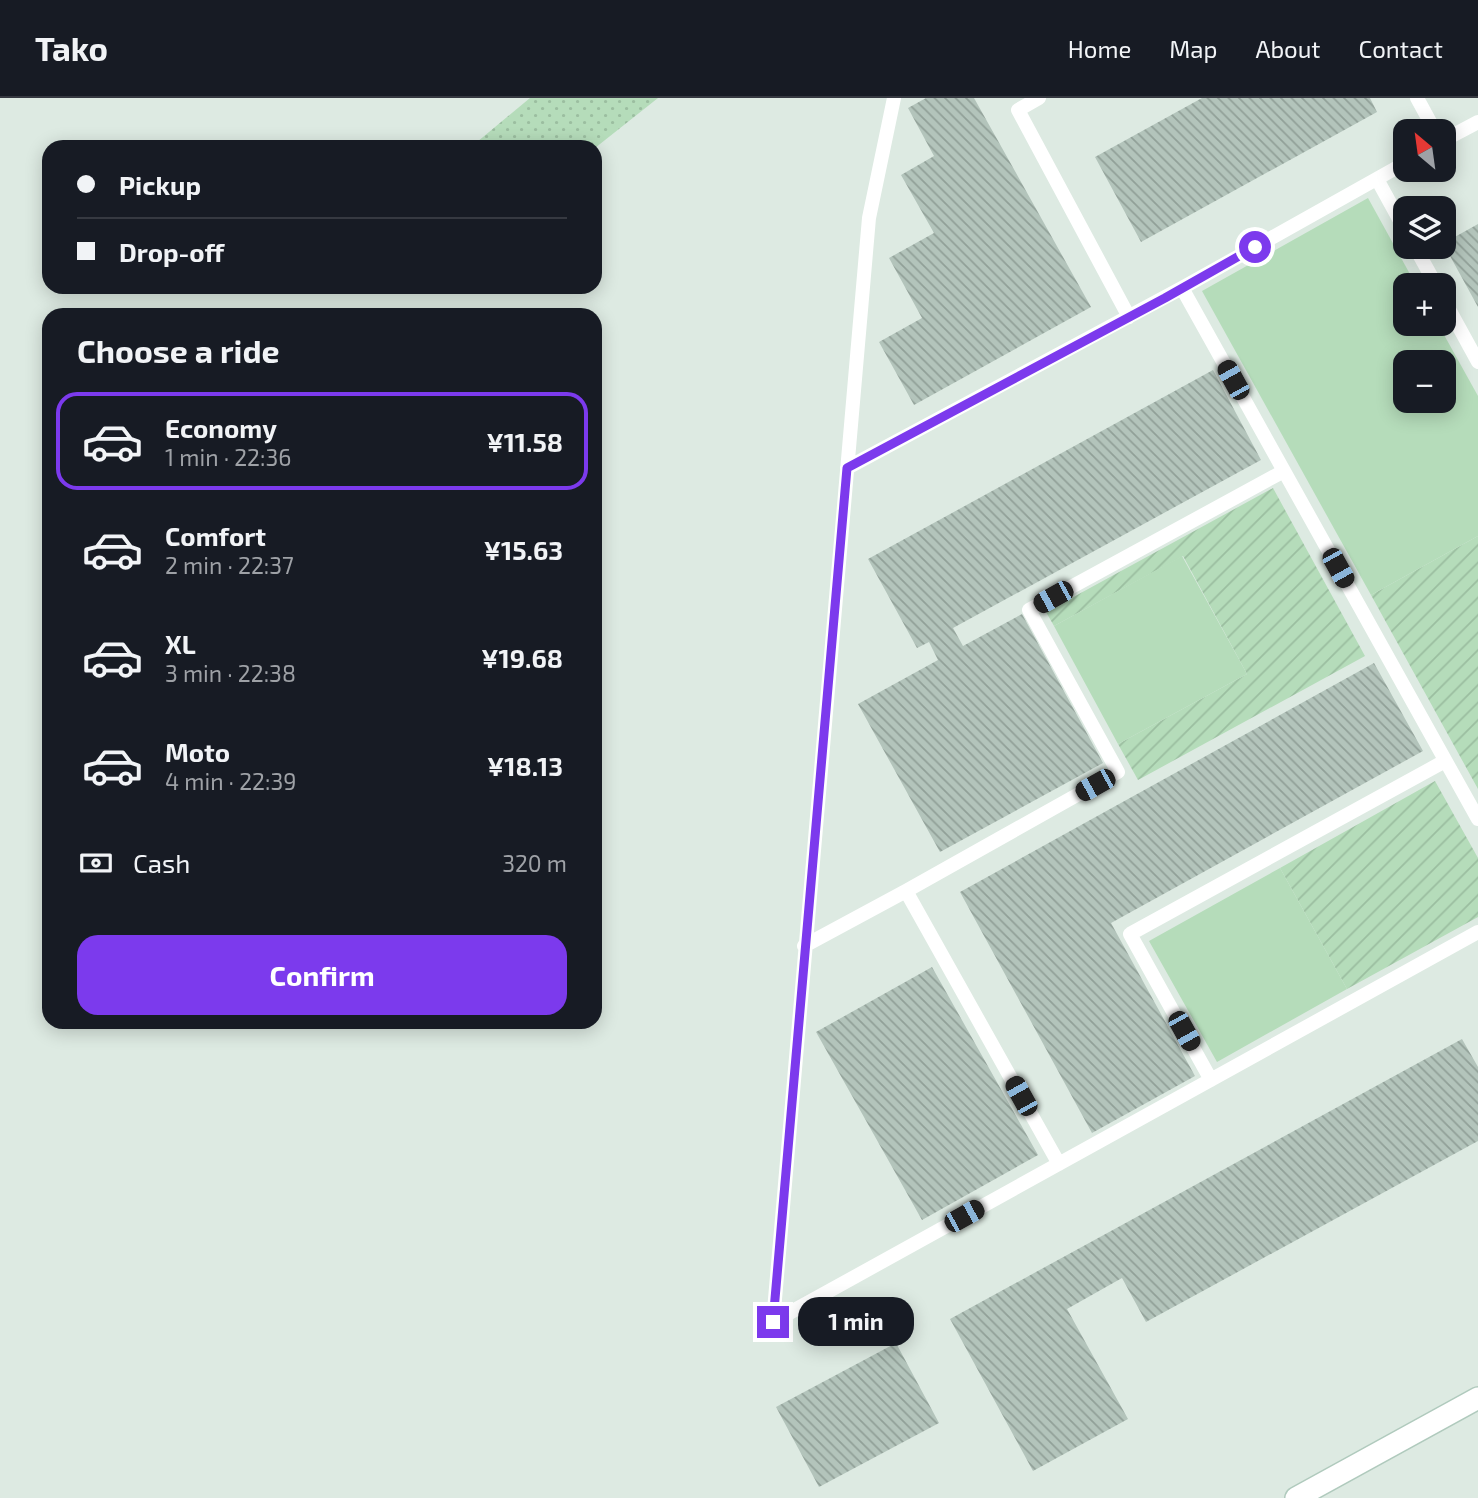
<!DOCTYPE html>
<meta charset="utf-8">
<style>
:root{--surface:#171b24;--page:#20242c;--text:#f1f3f6;--muted:#9ea1a6;--line:#363941;--accent:#7c3aed}
body{margin:0;font-family:"Exo 2",sans-serif;background:var(--page);color:var(--text);height:100vh;display:flex;flex-direction:column;font-size:26px;white-space:nowrap}
*{box-sizing:border-box;margin:0}
p{font-size:23px;color:var(--muted)}
.icon{flex:none;width:38px;height:38px;fill:none;stroke:currentColor;stroke-width:2;stroke-linecap:round;stroke-linejoin:round}
.map{position:relative;flex:1;overflow:hidden}
.side{position:absolute;left:42px;top:210px;width:560px;height:721px;display:flex;flex-direction:column;background:var(--surface);border-radius:21px;box-shadow:0 4px 18px #0003}
.side>*{flex:none}
.banner{position:absolute;left:42px;top:42px;width:560px;height:154px;border-radius:21px;box-shadow:0 4px 18px #0003;display:grid;align-content:center;height:154px;padding:0 35px;background:var(--surface)}
.needle{width:46px;rotate:331deg}
.fabs{position:absolute;left:1393px;top:21px;display:grid;gap:14px}
.fabs a{display:grid;place-items:center;width:63px;height:63px;border-radius:14px;background:var(--surface);box-shadow:0 4px 18px #0003;font-size:35px}
.end{position:absolute;width:32px;height:32px;margin:-16px;border:9px solid #7c3aed;background:#fff;box-shadow:0 0 0 4px #fff}
.from{border-radius:50%}
.bubble{position:absolute;height:49px;border-radius:21px;background:var(--surface);box-shadow:0 4px 18px #0003;font-size:23px;font-weight:700;line-height:49px;text-align:center}
.car{position:absolute;width:21px;height:42px;margin:-21px -10px;border-radius:9px;box-shadow:0 0 5px 2px #0007;background:linear-gradient(#222 24%,#8ab4d8 0 40%,#222 0 76%,#8ab4d8 0 86%,#222 0)}
.banner b{display:flex;align-items:center;gap:24px;height:66px;font-size:26px}
.banner b+b{border-top:2px solid var(--line)}
.banner i{width:18px;height:18px;background:var(--text)}
ul{padding:0;list-style:none}
li{display:flex;align-items:center;gap:21px;height:98px;margin:0 14px 10px;padding:0 21px;border:4px solid transparent;border-radius:21px}
li div{flex:1}
li b{display:block;font-size:26px}
li em{font-style:normal;font-weight:700}
li.active{border-color:var(--accent)}
li>.icon{width:63px;height:63px;stroke-width:1.5}
h2{padding:0 35px;font-size:32px;line-height:84px}
.pay{display:flex;align-items:center;gap:18px;height:77px;padding:0 35px;font-size:26px}
.pay p{margin-inline-start:auto}
.cta{display:flex;gap:14px;margin-top:auto;padding:14px 35px}
.cta a{flex:1;height:80px;border-radius:21px;background:var(--accent);color:#fff;font-size:28px;font-weight:700;line-height:80px;text-align:center}
header{display:flex;align-items:center;gap:42px;box-sizing:border-box;height:98px;padding:0 35px;background:var(--surface);border-bottom:2px solid var(--line)}
header strong{font-size:33px}
nav{display:flex;gap:38px;margin-inline-start:auto;font-size:24px}
.map>svg:first-child{display:block}
.grass{fill:url(#grass-dots)}
.garden{fill:url(#garden-furrows)}
.pitch{fill:#b5dcba;fill-rule:evenodd}
.building{fill:url(#building-back-hatch)}
.lines{fill:none;stroke-linecap:round;stroke-linejoin:round}
.secondary-casing{stroke:#b0cabd;stroke-width:24}
.lane{stroke:#fff;stroke-width:14}
.secondary{stroke:#fff;stroke-width:21}
.route{stroke:#7c3aed;stroke-width:9}
</style>
<header>
<strong>Tako</strong>
<nav><a>Home</a><a>Map</a><a>About</a><a>Contact</a></nav>
</header>
<div class="map">
<svg width="1478" height="1400" viewBox="0 0 1478 1400">
<defs>
<pattern id="grass-dots" width="8" height="8" patternUnits="userSpaceOnUse" patternTransform="scale(1.75)"><rect width="8" height="8" fill="#b5dcba"/><path d="M2 2h.1M6 6h.1" fill="none" stroke="#9bbea0" stroke-width="1.8" stroke-linecap="round"/></pattern>
<pattern id="garden-furrows" width="10" height="10" patternUnits="userSpaceOnUse" patternTransform="scale(1.75)"><rect width="10" height="10" fill="#b5dcba"/><path d="M-1 1l2-2M0 10L10 0M9 11l2-2" fill="none" stroke="#9bbea0"/></pattern>
<pattern id="building-back-hatch" width="6" height="6" patternUnits="userSpaceOnUse" patternTransform="scale(1.75)"><rect width="6" height="6" fill="#b3c4bb"/><path d="M-1 5l2 2M0 0l6 6M5-1l2 2" fill="none" stroke="#91a098"/></pattern>
</defs>
<rect width="100%" height="100%" fill="#ddeae2"/>
<path class="grass" d="M530 0H658L595 50V49H480L477 44Z"/>
<path class="garden" d="M1273 390 1365 558 1138 682 1118 646 1247 576 1183 458 1054 528 1046 514Z
M1478 438V691L1371 497Z
M1435 683 1478 760V819L1347 891 1280 770Z"/>
<path class="pitch" d="M1368 100 1416 187H1405V226H1438L1478 298V438L1371 497 1202 193ZM1405 264H1444V303H1405Z
M1182 458 1247 576 1118 646 1054 528Z
M1280 770 1347 891 1217 964 1149 843Z"/>
<path class="building" d="M926 0H974L1091 209 914 307 879 244 922 220 889 160 934 135 901 77 934 58 908 10Z
M1202 0H1370L1377 14 1141 144 1095 59Z
M1478 126V209L1444 147V145Z
M1213 272 1261 362 953 530 963 548 1022 516 1103 665 940 754 858 606 938 562 929 544 917 550 868 461Z
M1374 565 1423 653 1111 825 1195 978 1092 1035 960 794Z
M932 869 1038 1057 922 1122 816 934Z
M1462 941 1478 969V1043L1146 1224 1122 1180 1067 1211 1128 1321 1033 1373 950 1221Z
M896 1245 939 1325 819 1389 776 1309Z"/>
<g class="lines">
<g class="secondary-casing">
<path id="secondary" d="M1296 1400 1478 1300"/>
</g>
<path class="lane" d="M1039 0 1018 12 1129 219
M1417 0 1435 33
M1444 42 1478 24
M1377 81 1405 132
M1415 149 1436 187
M1182 190 1478 721
M1444 202 1478 264
M847 370 1182 190 1405 65
M906 793 1059 1066
M804 848 906 793 1118 674 1029 512 1284 373
M1211 982 1130 836 1445 663
M773 1224 869 120 894 0
M773 1224 1478 834"/>
<use href="#secondary" class="secondary"/>
</g>
<g class="lines">
<path class="route" d="M773 1224 847 370 1165 200 1255 149"/>
</g>
</svg>
<div class="fabs">
<a><svg class="needle" viewBox="-14 -14 28 28"><path d="M0-13l5 13h-10z" fill="#e53935"/><path d="M0 13l5-13h-10z" fill="#9ea1a6"/></svg></a>
<a><svg class="icon" aria-label="layers" viewBox="0 0 24 24"><path d="M12 4l9 5-9 5-9-5zM3 14l9 5 9-5"/></svg></a>
<a>+</a>
<a>−</a>
</div>
<i class="end from" style="left:1255px;top:149px"></i>
<i class="end" style="left:773px;top:1224px"></i>
<div class="bubble" style="left:798px;top:1199px;width:116px">1 min</div>
<i class="car" style="left:1233px;top:282px;rotate:331deg"></i>
<i class="car" style="left:1338px;top:470px;rotate:151deg"></i>
<i class="car" style="left:1053px;top:499px;rotate:241deg"></i>
<i class="car" style="left:1095px;top:687px;rotate:241deg"></i>
<i class="car" style="left:1184px;top:933px;rotate:151deg"></i>
<i class="car" style="left:1021px;top:998px;rotate:331deg"></i>
<i class="car" style="left:964px;top:1118px;rotate:61deg"></i>
<div class="banner">
<b><i class="from"></i>Pickup</b>
<b><i></i>Drop-off</b>
</div>
<section class="side">
<h2>Choose a ride</h2>
<ul>
<li class="active"><svg class="icon" aria-label="car" viewBox="0 0 24 24"><path d="M5 17H2v-5l4-1 3-4h7l3 4 3 1v5h-3M9 17h6M6 11h13"/><circle cx="7" cy="17" r="2"/><circle cx="17" cy="17" r="2"/></svg><div><b>Economy</b><p>1 min · 22:36</p></div><em>¥11.58</em></li>
<li><svg class="icon" aria-label="car" viewBox="0 0 24 24"><path d="M5 17H2v-5l4-1 3-4h7l3 4 3 1v5h-3M9 17h6M6 11h13"/><circle cx="7" cy="17" r="2"/><circle cx="17" cy="17" r="2"/></svg><div><b>Comfort</b><p>2 min · 22:37</p></div><em>¥15.63</em></li>
<li><svg class="icon" aria-label="car" viewBox="0 0 24 24"><path d="M5 17H2v-5l4-1 3-4h7l3 4 3 1v5h-3M9 17h6M6 11h13"/><circle cx="7" cy="17" r="2"/><circle cx="17" cy="17" r="2"/></svg><div><b>XL</b><p>3 min · 22:38</p></div><em>¥19.68</em></li>
<li><svg class="icon" aria-label="car" viewBox="0 0 24 24"><path d="M5 17H2v-5l4-1 3-4h7l3 4 3 1v5h-3M9 17h6M6 11h13"/><circle cx="7" cy="17" r="2"/><circle cx="17" cy="17" r="2"/></svg><div><b>Moto</b><p>4 min · 22:39</p></div><em>¥18.13</em></li>
</ul>
<div class="pay"><svg class="icon" aria-label="cash" viewBox="0 0 24 24"><path d="M3 7h18v10H3z"/><circle cx="12" cy="12" r="2"/></svg>Cash<p>320 m</p></div>
<div class="cta"><a>Confirm</a></div>
</section>
</div>
